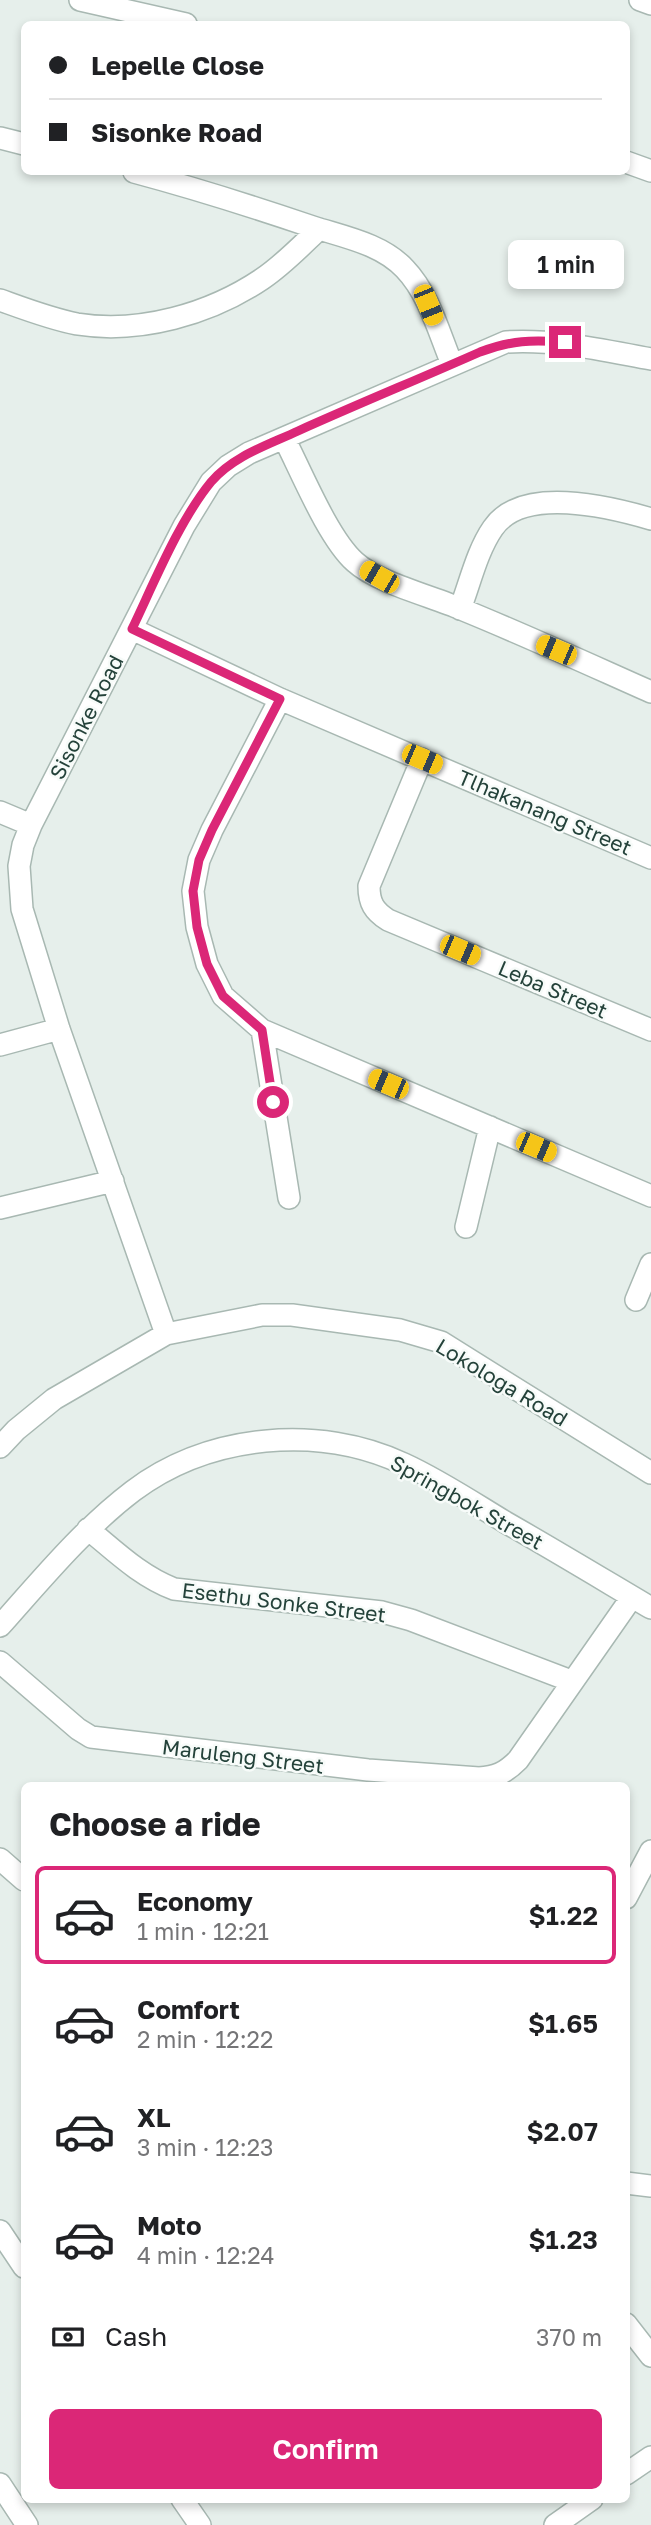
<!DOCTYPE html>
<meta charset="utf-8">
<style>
:root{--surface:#fff;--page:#f6f6f6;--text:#202124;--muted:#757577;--line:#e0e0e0;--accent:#db2777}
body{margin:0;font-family:"Golos Text",sans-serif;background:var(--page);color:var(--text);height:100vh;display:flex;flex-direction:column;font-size:26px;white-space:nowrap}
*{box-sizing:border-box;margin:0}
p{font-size:23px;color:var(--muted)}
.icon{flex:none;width:38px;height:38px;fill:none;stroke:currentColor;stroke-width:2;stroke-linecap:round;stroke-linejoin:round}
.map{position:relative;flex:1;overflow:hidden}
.panel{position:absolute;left:21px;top:1782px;width:609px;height:721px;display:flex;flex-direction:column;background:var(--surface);border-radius:10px;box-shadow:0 4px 10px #0003}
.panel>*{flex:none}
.guide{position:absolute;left:21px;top:21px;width:609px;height:154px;border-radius:10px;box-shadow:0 4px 10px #0003;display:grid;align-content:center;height:154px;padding:0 28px;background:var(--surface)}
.end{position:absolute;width:32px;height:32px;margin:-16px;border:9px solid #db2777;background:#fff;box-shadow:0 0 0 4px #fff}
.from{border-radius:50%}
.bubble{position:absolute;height:49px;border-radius:10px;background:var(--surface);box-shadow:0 4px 10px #0003;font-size:23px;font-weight:600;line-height:49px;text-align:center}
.car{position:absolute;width:21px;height:42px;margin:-21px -10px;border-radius:9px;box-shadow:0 0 5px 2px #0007;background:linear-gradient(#f5c518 24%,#345 0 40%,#f5c518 0 76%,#345 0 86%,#f5c518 0)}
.guide b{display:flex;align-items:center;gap:24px;height:66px;font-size:26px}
.guide b+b{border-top:2px solid var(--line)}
.guide i{width:18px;height:18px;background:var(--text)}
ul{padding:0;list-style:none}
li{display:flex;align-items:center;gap:21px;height:98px;margin:0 14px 10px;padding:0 14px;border:4px solid transparent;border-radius:10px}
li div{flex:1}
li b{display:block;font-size:26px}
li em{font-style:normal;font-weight:600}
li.on{border-color:var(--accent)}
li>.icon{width:63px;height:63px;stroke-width:1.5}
h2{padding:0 28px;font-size:32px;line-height:84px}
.pay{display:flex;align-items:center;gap:18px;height:77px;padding:0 28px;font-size:26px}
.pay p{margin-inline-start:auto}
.cta{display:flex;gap:14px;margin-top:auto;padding:14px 28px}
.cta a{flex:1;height:80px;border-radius:10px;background:var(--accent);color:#fff;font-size:28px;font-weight:600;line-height:80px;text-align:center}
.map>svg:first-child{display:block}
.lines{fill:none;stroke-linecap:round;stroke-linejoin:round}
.minor-casing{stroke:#a8b8b2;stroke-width:24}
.minor{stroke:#fff;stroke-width:21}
.route{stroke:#db2777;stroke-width:9}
.labels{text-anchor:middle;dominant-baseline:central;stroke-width:5;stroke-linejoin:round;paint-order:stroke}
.street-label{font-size:21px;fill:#24423a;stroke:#f7fbf9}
</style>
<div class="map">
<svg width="651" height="2525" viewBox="0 0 651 2525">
<rect width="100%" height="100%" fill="#e6efeb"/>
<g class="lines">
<g class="minor-casing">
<path id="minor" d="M80 0 186 24
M640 0 651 4
M0 138 24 144
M626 162 651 171
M134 172C194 188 254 207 313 227 344 237 382 244 405 269 429 294 439 333 452 364
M0 300C25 309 51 319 77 324 140 334 210 314 262 279 283 265 301 246 319 229
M284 438C301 471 328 538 355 562 378 583 431 596 461 609 525 635 588 664 651 692
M460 609C470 583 477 551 493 528 522 485 610 507 651 519
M132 629 280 699 651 858
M280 699 212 830 199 860 193 891 197 927 207 964 223 996 262 1030 651 1196
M422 759 369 886C369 903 374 911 388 920L651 1030
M0 812 31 825
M262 1030 289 1198
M0 1045 59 1029
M0 1208 113 1181
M466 1227 490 1127
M636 1300 651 1264
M166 1334 59 1029 22 909 19 866 23 845 31 825 184 526 211 482 228 466 249 453 506 342C556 339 602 350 651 359
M0 1447 16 1430 54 1399 166 1334 262 1315H292L400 1330 441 1342 651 1473
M88 1529C115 1551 140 1576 174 1589L382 1612 411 1620 571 1681
M0 1626C42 1579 83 1529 133 1491 209 1434 319 1424 404 1464 439 1480 472 1502 505 1522 554 1550 602 1579 651 1608
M0 1662 78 1729 91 1737 368 1770 479 1778C496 1777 505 1773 518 1760L632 1597
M0 1859 24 1880
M626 1898 651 1851
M626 2183 651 2186
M0 2231 24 2267
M626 2324 651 2356
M626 2474 651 2457
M0 2484 27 2525
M182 2499 200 2525
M555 2525 592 2499"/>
</g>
<use href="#minor" class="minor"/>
</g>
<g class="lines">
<path class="route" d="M273 1102 262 1030 223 996 207 964 197 927 193 891 199 860 212 830 280 699 132 629C154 583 179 521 211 482 233 456 268 445 298 431 358 404 419 379 480 352 512 340 531 340 565 342"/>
</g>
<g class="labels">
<g class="street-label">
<text transform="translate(86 717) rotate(-63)">Sisonke Road</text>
<text transform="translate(545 812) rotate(23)">Tlhakanang Street</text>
<text transform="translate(553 989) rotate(23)">Leba Street</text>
<text transform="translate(502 1382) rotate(31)">Lokologa Road</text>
<text transform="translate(467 1502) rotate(29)">Springbok Street</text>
<text transform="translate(284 1602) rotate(7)">Esethu Sonke Street</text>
<text transform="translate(243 1756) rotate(7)">Maruleng Street</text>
</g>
</g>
</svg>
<i class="end from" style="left:273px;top:1102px"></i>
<i class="end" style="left:565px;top:342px"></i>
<div class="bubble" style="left:508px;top:240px;width:116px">1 min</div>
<i class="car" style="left:428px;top:305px;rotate:158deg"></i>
<i class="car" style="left:379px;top:577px;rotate:300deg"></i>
<i class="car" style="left:556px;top:650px;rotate:293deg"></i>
<i class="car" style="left:422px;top:759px;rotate:113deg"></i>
<i class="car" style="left:460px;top:950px;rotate:113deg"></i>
<i class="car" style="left:388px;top:1084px;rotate:293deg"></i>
<i class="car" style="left:536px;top:1147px;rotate:113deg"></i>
<div class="guide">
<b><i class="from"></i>Lepelle Close</b>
<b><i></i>Sisonke Road</b>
</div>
<section class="panel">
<h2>Choose a ride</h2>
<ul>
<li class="on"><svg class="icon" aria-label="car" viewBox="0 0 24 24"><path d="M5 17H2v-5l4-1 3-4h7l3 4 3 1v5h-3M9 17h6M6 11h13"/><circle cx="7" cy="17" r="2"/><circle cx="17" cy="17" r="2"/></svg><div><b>Economy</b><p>1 min · 12:21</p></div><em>$1.22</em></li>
<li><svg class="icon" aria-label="car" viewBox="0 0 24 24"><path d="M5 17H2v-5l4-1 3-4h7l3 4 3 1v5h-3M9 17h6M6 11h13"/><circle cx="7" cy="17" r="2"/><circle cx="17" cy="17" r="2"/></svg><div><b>Comfort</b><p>2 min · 12:22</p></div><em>$1.65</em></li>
<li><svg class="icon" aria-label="car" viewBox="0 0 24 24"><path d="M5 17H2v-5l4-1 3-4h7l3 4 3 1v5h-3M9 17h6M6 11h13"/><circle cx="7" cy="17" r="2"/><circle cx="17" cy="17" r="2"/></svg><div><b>XL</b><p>3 min · 12:23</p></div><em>$2.07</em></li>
<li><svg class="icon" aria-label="car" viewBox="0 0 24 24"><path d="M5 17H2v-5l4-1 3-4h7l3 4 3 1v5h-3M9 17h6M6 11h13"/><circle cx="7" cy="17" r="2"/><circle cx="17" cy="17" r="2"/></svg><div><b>Moto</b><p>4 min · 12:24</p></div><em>$1.23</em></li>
</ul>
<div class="pay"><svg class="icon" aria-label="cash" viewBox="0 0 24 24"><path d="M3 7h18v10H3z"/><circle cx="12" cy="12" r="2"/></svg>Cash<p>370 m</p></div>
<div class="cta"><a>Confirm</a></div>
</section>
</div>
